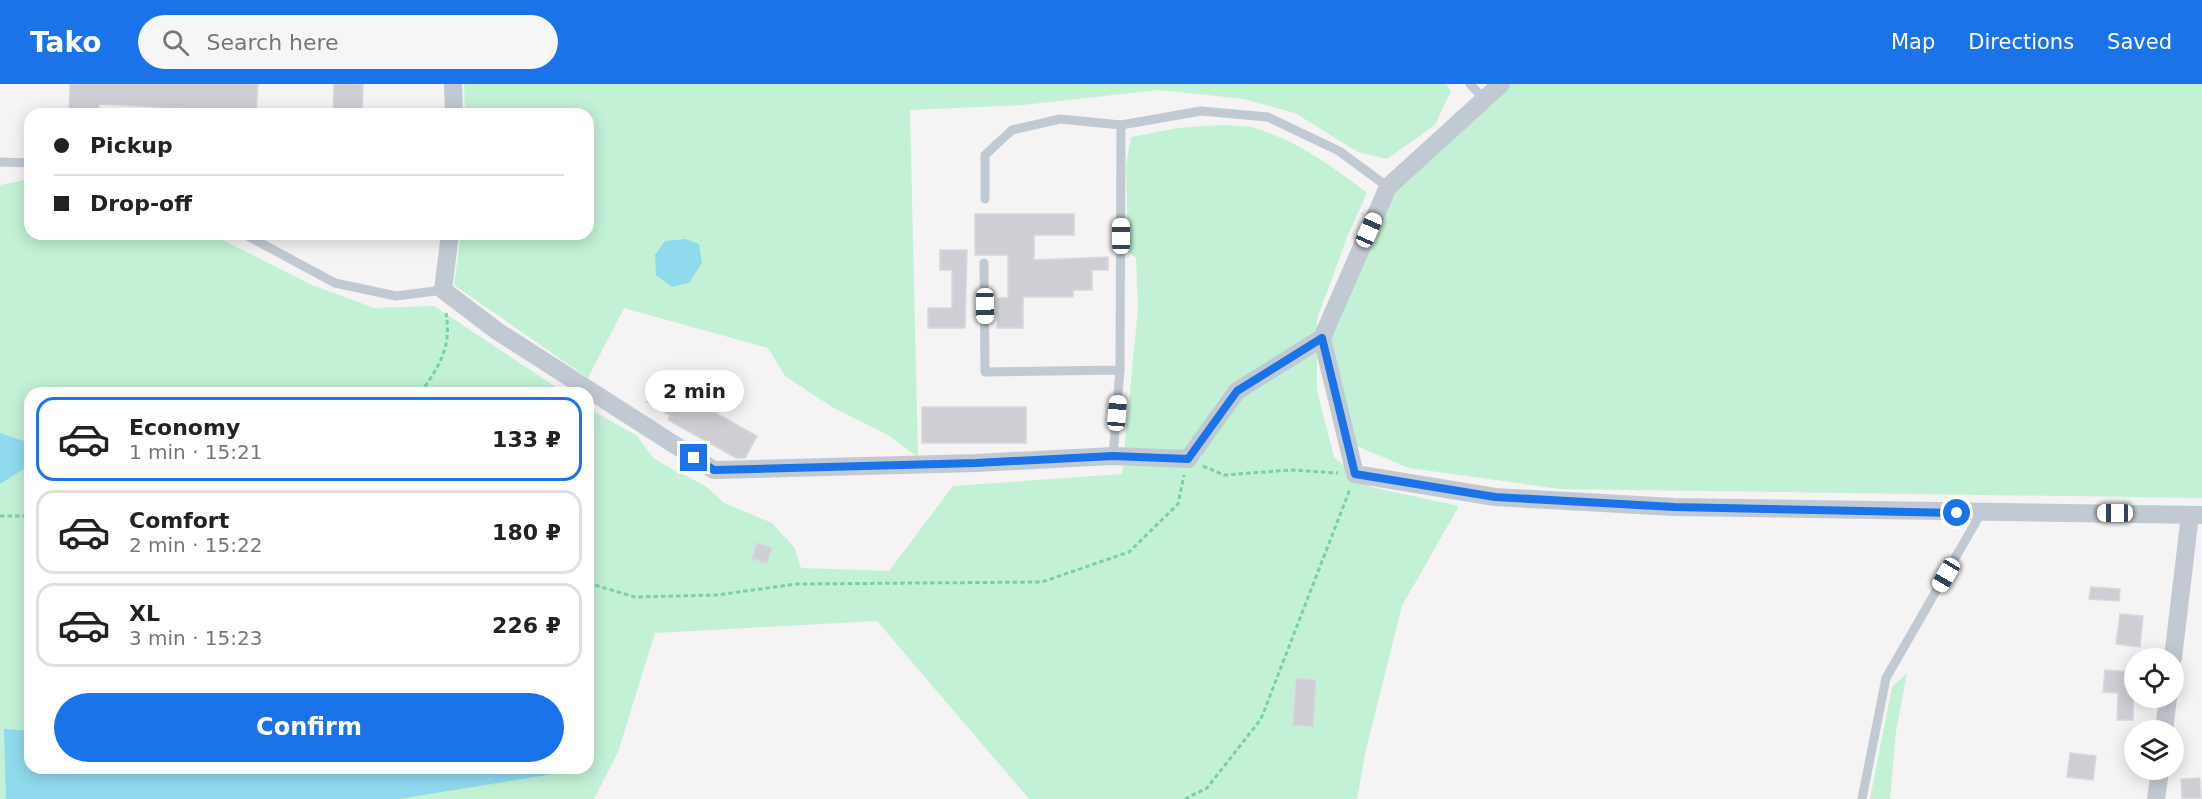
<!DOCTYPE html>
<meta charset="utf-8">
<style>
:root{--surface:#fff;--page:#f6f6f6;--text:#222;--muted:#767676;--line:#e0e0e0;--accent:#1a73e8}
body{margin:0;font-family:"DejaVu Sans",sans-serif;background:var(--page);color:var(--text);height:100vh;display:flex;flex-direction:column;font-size:22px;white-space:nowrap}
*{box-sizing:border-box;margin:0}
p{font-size:20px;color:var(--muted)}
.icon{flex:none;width:33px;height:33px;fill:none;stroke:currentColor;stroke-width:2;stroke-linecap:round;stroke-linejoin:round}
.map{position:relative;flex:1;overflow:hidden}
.side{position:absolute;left:24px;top:303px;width:570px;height:387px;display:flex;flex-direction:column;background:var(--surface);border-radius:18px;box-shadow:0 3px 15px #0003}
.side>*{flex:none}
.banner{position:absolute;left:24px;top:24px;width:570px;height:132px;border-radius:18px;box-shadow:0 3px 15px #0003;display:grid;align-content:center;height:132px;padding:0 30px;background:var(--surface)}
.tools{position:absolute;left:2124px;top:564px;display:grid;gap:12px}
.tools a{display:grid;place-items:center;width:60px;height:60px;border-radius:50%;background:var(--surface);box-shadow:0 3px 15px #0003;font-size:30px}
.end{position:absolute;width:27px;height:27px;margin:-14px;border:8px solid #1a73e8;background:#fff;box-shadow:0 0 0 3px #fff}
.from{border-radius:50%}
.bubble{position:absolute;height:42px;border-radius:21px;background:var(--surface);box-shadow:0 3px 15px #0003;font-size:20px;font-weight:600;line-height:42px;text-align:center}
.car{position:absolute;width:18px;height:36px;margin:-18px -9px;border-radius:8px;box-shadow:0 0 4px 2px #0007;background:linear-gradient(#fff 24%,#345 0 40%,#fff 0 76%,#345 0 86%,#fff 0)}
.banner b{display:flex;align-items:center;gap:21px;height:57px;font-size:22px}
.banner b+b{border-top:2px solid var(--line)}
.banner i{width:15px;height:15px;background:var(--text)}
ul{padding:10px 0 0;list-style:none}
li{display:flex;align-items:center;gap:18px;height:84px;margin:0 12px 9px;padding:0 18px;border:3px solid var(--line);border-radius:18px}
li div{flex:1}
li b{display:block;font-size:22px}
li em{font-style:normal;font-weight:600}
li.on{border-color:var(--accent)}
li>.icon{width:54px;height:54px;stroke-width:1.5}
.primary-button{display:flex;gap:12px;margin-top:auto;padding:12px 30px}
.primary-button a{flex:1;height:69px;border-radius:36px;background:var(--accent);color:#fff;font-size:24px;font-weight:600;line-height:69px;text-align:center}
header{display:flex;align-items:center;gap:36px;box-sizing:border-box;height:84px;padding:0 30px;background:var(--accent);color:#fff}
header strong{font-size:28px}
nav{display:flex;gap:33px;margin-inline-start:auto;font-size:21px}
.search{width:420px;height:54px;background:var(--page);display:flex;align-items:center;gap:15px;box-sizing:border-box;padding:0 21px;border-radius:33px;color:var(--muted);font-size:22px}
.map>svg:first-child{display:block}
.green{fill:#c3f1d5}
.water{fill:#90daee}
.building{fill:#cdcfd5;stroke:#d7d9de;stroke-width:1.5}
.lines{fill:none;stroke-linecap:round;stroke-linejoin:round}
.path{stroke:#7ad0a6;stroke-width:3;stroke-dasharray:4.5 3;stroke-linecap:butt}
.lane{stroke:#c1cad2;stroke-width:9}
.street{stroke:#c1cad2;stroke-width:18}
.route{stroke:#1a73e8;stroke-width:8}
</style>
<header>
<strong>Tako</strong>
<div class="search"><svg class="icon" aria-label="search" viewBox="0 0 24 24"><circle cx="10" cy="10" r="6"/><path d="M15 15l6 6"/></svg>Search here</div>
<nav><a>Map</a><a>Directions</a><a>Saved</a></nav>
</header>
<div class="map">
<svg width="2202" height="715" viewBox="0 0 2202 715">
<rect width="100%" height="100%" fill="#f5f3f3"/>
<path class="green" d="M464 0H1446L1451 7 1435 41 1387 75 1358 68 1295 29 1244 15 1159 6 1023 21 910 26 918 373 888 351 832 323 785 292 768 264 624 224 588 294 454 201 461 150H588V30H465Z
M1510 0H2202V414L1560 405 1409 384 1354 361 1330 254 1393 108Z
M1221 41C1233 42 1247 41 1258 45 1298 58 1334 83 1367 109L1348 151 1317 235V306L1334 373 1371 403 1459 422 1402 522 1365 670 1357 715H1029L877 537 655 549 618 668 594 715H0V101L30 95V150H211L312 201 374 224 434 222 565 309H30V684H588V324L637 352 654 375 707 403 724 419 772 439 794 463 801 484 889 487 953 402 1122 390 1138 224 1136 174 1128 168 1126 82 1131 53 1178 44Z
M1907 589 1896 648 1890 715H1870L1892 603Z"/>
<path class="water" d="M685 155 699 160 702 179 689 199 672 203 656 191 655 171 665 157Z
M0 349 30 359V381L0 400Z
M4 645 30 647V684H559L553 690 399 715H6Z"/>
<path class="building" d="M70 0H258L256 30H227V27L99 20V30H69Z
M334 0H363L362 30H333Z
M975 130H1074V151H1034V176L1108 173V186H1092V206H1073V213H1023V244H997V214H1008V171H975Z
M940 166H967L965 244H928V224H952V186H940Z
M658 300 681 312 682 310 757 352 745 374H736L668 336 670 331 647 318Z
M922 323H1026V359H922Z
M757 459 772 464 767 479 752 475Z
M2091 503 2120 505 2119 517 2089 515Z
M2120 530 2143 532 2140 563 2116 560Z
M2105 586 2134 588 2133 636H2117L2118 609 2103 608Z
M1296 594 1316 596 1313 643 1293 641Z
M2070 669 2096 672 2093 696 2067 693Z
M2200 694 2201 714H2182L2181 695Z"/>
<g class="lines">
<path class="path" d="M421 309C439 281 452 264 446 229
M1203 382 1224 391 1291 386 1338 389
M0 432H30
M588 499 635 513 717 511 796 500 1042 498 1129 468 1178 420 1184 391
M1185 715 1207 704 1261 635 1350 405"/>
<path class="lane" d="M1470 0 1484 15
M0 78 30 79
M985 115V71L1012 46 1060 35 1121 41 1201 27 1268 33 1339 67 1388 103
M244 150 335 199 396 212 443 206
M984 179 985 288 1120 286
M1113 372 1120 286 1121 41
M1862 715 1886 594 1981 429"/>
<path class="street" d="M453 0 454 30
M1501 0 1388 103 1322 254 1355 390 1495 413 1674 423 2202 431
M450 150 443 206 497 247 714 386 976 379 1113 372 1188 375 1237 307 1322 254
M2173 574 2190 431
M2164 646 2168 614
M2156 715 2160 686"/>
</g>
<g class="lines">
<path class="route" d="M694 374 714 386 976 379 1113 372 1188 375 1237 307 1322 254 1355 390 1495 413 1674 423 1957 429"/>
</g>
</svg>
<div class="tools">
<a><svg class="icon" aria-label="locate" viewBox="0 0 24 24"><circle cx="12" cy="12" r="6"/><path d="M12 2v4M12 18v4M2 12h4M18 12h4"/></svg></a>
<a><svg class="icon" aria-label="layers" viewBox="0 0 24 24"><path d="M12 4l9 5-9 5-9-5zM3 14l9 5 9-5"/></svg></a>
</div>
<i class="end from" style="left:1957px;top:429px"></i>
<i class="end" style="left:694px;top:374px"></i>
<div class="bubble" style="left:645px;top:286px;width:99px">2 min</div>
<i class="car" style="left:1369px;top:146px;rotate:24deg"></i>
<i class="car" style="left:1121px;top:152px;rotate:0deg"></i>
<i class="car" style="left:985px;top:222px;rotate:179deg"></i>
<i class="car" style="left:1117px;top:329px;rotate:5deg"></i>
<i class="car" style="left:2115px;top:429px;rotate:270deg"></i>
<i class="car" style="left:1946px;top:491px;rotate:210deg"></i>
<div class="banner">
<b><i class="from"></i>Pickup</b>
<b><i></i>Drop-off</b>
</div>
<section class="side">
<ul>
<li class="on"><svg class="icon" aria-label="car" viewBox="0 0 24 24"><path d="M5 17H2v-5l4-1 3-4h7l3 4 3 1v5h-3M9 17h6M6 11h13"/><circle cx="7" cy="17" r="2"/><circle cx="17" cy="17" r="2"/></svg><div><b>Economy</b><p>1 min · 15:21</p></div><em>133 ₽</em></li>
<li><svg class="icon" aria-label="car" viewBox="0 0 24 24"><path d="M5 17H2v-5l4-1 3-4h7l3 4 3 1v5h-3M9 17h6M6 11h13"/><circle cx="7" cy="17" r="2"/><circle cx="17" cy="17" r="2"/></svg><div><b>Comfort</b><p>2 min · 15:22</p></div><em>180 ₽</em></li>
<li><svg class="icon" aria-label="car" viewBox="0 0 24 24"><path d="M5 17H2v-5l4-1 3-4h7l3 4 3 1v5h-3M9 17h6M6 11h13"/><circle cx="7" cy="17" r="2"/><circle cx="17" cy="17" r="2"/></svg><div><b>XL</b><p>3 min · 15:23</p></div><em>226 ₽</em></li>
</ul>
<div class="primary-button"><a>Confirm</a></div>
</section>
</div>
